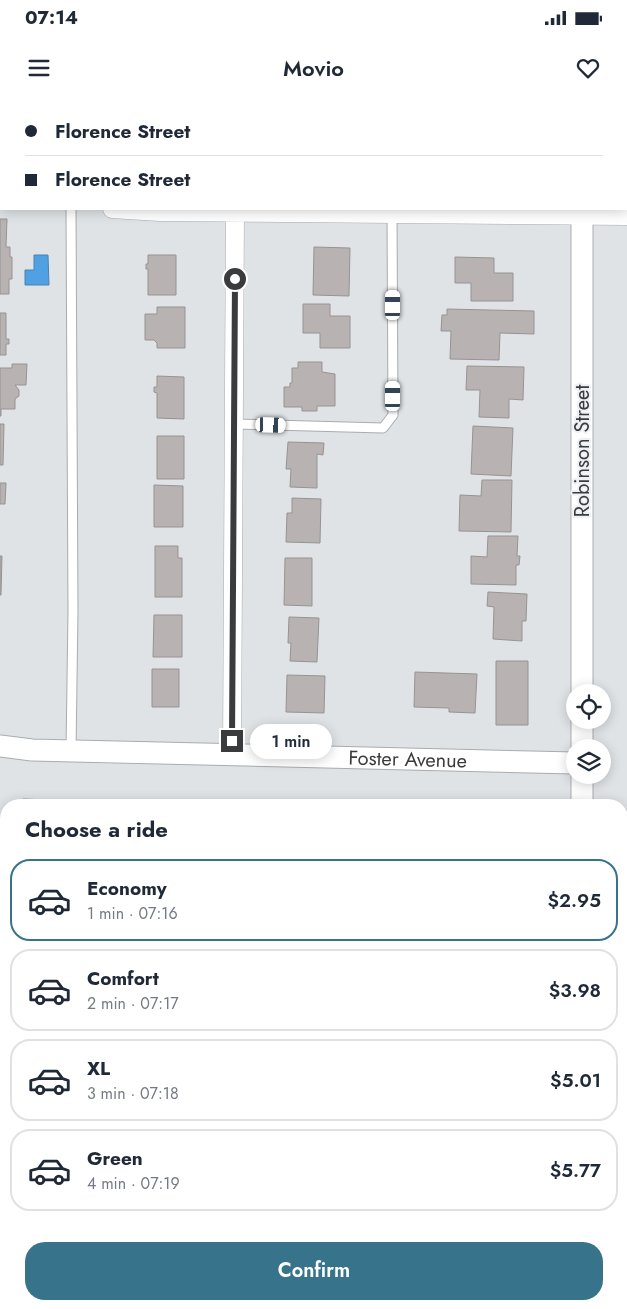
<!DOCTYPE html>
<meta charset="utf-8">
<style>
:root{--surface:#fff;--page:#f6f6f7;--text:#1f2937;--muted:#747a83;--line:#e0e1e3;--accent:#37738b}
body{margin:0;font-family:Jost,sans-serif;background:var(--page);color:var(--text);height:100vh;display:flex;flex-direction:column;font-size:19px;white-space:nowrap}
*{box-sizing:border-box;margin:0}
p{font-size:16px;color:var(--muted)}
.icon{flex:none;width:28px;height:28px;fill:none;stroke:currentColor;stroke-width:2;stroke-linecap:round;stroke-linejoin:round}
.map{position:relative;flex:1;overflow:hidden}
.drawer{position:absolute;left:0px;top:699px;width:628px;height:511px;display:flex;flex-direction:column;background:var(--surface);border-radius:20px 20px 0 0;box-shadow:0 2px 12px #0003}
.drawer>*{flex:none}
.hud{position:absolute;left:0px;top:0px;width:628px;height:110px;box-shadow:0 2px 12px #0003;display:grid;align-content:center;height:110px;padding:0 25px;background:var(--surface)}
.buttons{position:absolute;left:566px;top:584px;display:grid;gap:10px}
.buttons a{display:grid;place-items:center;width:45px;height:45px;border-radius:50%;background:var(--surface);box-shadow:0 2px 12px #0003;font-size:25px}
.end{position:absolute;width:22px;height:22px;margin:-11px;border:6px solid #3a3b3c;background:#fff;box-shadow:0 0 0 2px #fff}
.from{border-radius:50%}
.bubble{position:absolute;height:35px;border-radius:18px;background:var(--surface);box-shadow:0 2px 12px #0003;font-size:16px;font-weight:600;line-height:35px;text-align:center}
.car{position:absolute;width:15px;height:30px;margin:-15px -8px;border-radius:6px;box-shadow:0 0 4px 1px #0007;background:linear-gradient(#fff 24%,#345 0 40%,#fff 0 76%,#345 0 86%,#fff 0)}
.hud b{display:flex;align-items:center;gap:18px;height:48px;font-size:19px}
.hud b+b{border-top:1px solid var(--line)}
.hud i{width:12px;height:12px;background:var(--text)}
ul{padding:0;list-style:none}
li{display:flex;align-items:center;gap:15px;height:82px;margin:0 10px 8px;padding:0 15px;border:2px solid var(--line);border-radius:20px}
li div{flex:1}
li b{display:block;font-size:19px}
li em{font-style:normal;font-weight:600}
li.current{border-color:var(--accent)}
li>.icon{width:45px;height:45px;stroke-width:1.5}
h2{padding:0 25px;font-size:22px;line-height:60px}
.action{display:flex;gap:10px;margin-top:auto;padding:10px 25px}
.action a{flex:1;height:58px;border-radius:20px;background:var(--accent);color:#fff;font-size:20px;font-weight:600;line-height:58px;text-align:center}
.status{display:flex;justify-content:space-between;align-items:center;height:35px;padding:0 25px;background:var(--surface);direction:ltr}
.status svg{height:14px;fill:currentColor}
header{display:flex;justify-content:space-between;align-items:center;height:65px;padding:0 25px;background:var(--surface);font-size:22px;font-weight:600}
.map>svg:first-child{display:block}
.green{fill:#9cd1fe}
.water{fill:#4fa1e4;stroke:#4982b2}
.building{fill:#b8b2b2;stroke:#989393}
.lines{fill:none;stroke-linecap:round;stroke-linejoin:round}
.service-casing{stroke:#a9acaf;stroke-width:11}
.minor-casing{stroke:#a9acaf;stroke-width:19}
.tertiary-casing{stroke:#a9acaf;stroke-width:23}
.path{stroke:#a9acaf;stroke-width:3;stroke-dasharray:2.5 2.5;stroke-linecap:butt}
.service{stroke:#fff;stroke-width:9}
.minor{stroke:#fff;stroke-width:18}
.tertiary{stroke:#fff;stroke-width:21}
.route{stroke:#3a3b3c;stroke-width:6}
.labels{text-anchor:middle;dominant-baseline:central;stroke-width:4;stroke-linejoin:round;paint-order:stroke}
.street-label{font-size:20px;fill:#3a3b3c;stroke:#edf0f4}
</style>
<div class="status"><b>07:14</b><svg viewBox="0 0 49 12"><path d="M0 12V9h3v3zM5 12V6h3v6zM10 12V3h3v9zM15 12V0h3v12zM26 1h20v11H26zM47 4h2v5h-2z"/></svg></div>
<header><svg class="icon" aria-label="menu" viewBox="0 0 24 24"><path d="M4 6h16M4 12h16M4 18h16"/></svg>Movio<svg class="icon" aria-label="heart" viewBox="0 0 24 24"><path d="M12 20l-8-8c-3-5 5-10 8-4 3-6 11-1 8 4z"/></svg></header>
<div class="map">
<svg width="627" height="1209" viewBox="0 0 627 1209">
<rect width="100%" height="100%" fill="#dfe3e6"/>
<path class="green" d="M621 775H627V1209H616V1204H621Z"/>
<path class="water" d="M34 155H48L49 185H25V170H34Z"/>
<path class="building" d="M134 0H171V1H134Z
M296 0H362V1H296Z
M0 119H7L6 147H10V157H12V179H9V194H0Z
M314 147 350 148 349 196 313 195Z
M148 155H176V195H148V169H146V164H148Z
M455 157 494 158V173H513V201H471V183H455Z
M303 204H330V216H350V248H320V233H303Z
M157 207H185V248H157V243L154 240H145V214H157Z
M447 209 534 211V234L500 233 499 260 450 259 451 231H441L442 215H447Z
M0 213H6V239H9V244H6V255H0Z
M298 262H322V272L335 274V306H317V311H302V307H284V287H290V283H292V268H298Z
M12 264H27L26 285H15L19 290V296L15 299V309H1V316H0V268H12Z
M467 266 524 267 523 300 509 299V318L479 317 480 290H466Z
M157 276 184 277V319L157 318V293L154 292V287H157Z
M0 324H4L3 365H0Z
M473 326 513 328 511 376 471 374Z
M157 336H184V379H157Z
M288 342 324 343 323 355 317 354V388L290 387 291 369H286Z
M482 380H512L511 432 459 431 460 395 481 396Z
M0 383H6L5 404H0Z
M154 385 183 386V427H154Z
M292 398 321 399 320 443 286 442 287 413H292Z
M488 436H518L517 456H520L519 465H516V485L471 484V456L487 457Z
M155 446H178V458H182V497H155Z
M0 456H2L1 495H0Z
M285 458H312V506L284 505Z
M488 492 527 494 526 521H522V541L493 539 494 507 487 506Z
M154 515H182V557H153Z
M289 517 319 518 317 562 290 561 291 543H288Z
M496 561H528V625H496Z
M152 569H179V607H152Z
M415 572 477 574 475 613 449 612V608L414 607Z
M287 575 325 576 324 613 286 612Z
M23 699 47 700V705H23Z
M120 700H144L145 705H120Z
M380 701H404V705H380Z
M69 702 98 703V705H69Z
M0 722H6V756H0Z
M0 776H5V795H0Z
M0 832H6V867H0Z
M0 894H6V926H0Z
M0 1023H6V1081H4V1084H0Z
M0 1103H6V1131H0Z
M489 1204H517V1209H489Z"/>
<g class="lines">
<g class="service-casing">
<path id="service" d="M72 1V0
M394 1V0
M234 324 383 328 393 315 392 111
M71 651 73 511 71 109
M621 946H627
M0 1149 6 1150"/>
</g>
<g class="minor-casing">
<path id="minor" d="M234 0V1
M0 56 1 57
M112 109 160 112 627 116
M232 654 235 109
M0 986 6 987
M574 1209V1204"/>
</g>
<g class="tertiary-casing">
<g id="tertiary">
<path d="M584 1V0"/>
<path d="M582 592V109"/>
<path id="s1" d="M0 646 32 650 575 663"/>
<path d="M582 648V620"/>
<path d="M582 705V675"/>
<path d="M621 748H627"/>
</g>
</g>
<path class="path" d="M626 80H627
M627 828 625 840 627 844
M621 896 627 893"/>
<use href="#service" class="service"/>
<use href="#minor" class="minor"/>
<use href="#tertiary" class="tertiary"/>
</g>
<g class="lines">
<path class="route" d="M232 641 235 179"/>
</g>
<g class="labels">
<g class="street-label">
<text transform="translate(582 351) rotate(-90)">Robinson Street</text>
<text stroke="none"><textPath href="#s1" startOffset="408">Foster Avenue</textPath></text>
</g>
</g>
</svg>
<div class="buttons">
<a><svg class="icon" aria-label="locate" viewBox="0 0 24 24"><circle cx="12" cy="12" r="6"/><path d="M12 2v4M12 18v4M2 12h4M18 12h4"/></svg></a>
<a><svg class="icon" aria-label="layers" viewBox="0 0 24 24"><path d="M12 4l9 5-9 5-9-5zM3 14l9 5 9-5"/></svg></a>
</div>
<i class="end from" style="left:235px;top:179px"></i>
<i class="end" style="left:232px;top:641px"></i>
<div class="bubble" style="left:250px;top:624px;width:82px">1 min</div>
<i class="car" style="left:393px;top:205px;rotate:0deg"></i>
<i class="car" style="left:393px;top:296px;rotate:0deg"></i>
<i class="car" style="left:271px;top:325px;rotate:92deg"></i>
<div class="hud">
<b><i class="from"></i>Florence Street</b>
<b><i></i>Florence Street</b>
</div>
<section class="drawer">
<h2>Choose a ride</h2>
<ul>
<li class="current"><svg class="icon" aria-label="car" viewBox="0 0 24 24"><path d="M5 17H2v-5l4-1 3-4h7l3 4 3 1v5h-3M9 17h6M6 11h13"/><circle cx="7" cy="17" r="2"/><circle cx="17" cy="17" r="2"/></svg><div><b>Economy</b><p>1 min · 07:16</p></div><em>$2.95</em></li>
<li><svg class="icon" aria-label="car" viewBox="0 0 24 24"><path d="M5 17H2v-5l4-1 3-4h7l3 4 3 1v5h-3M9 17h6M6 11h13"/><circle cx="7" cy="17" r="2"/><circle cx="17" cy="17" r="2"/></svg><div><b>Comfort</b><p>2 min · 07:17</p></div><em>$3.98</em></li>
<li><svg class="icon" aria-label="car" viewBox="0 0 24 24"><path d="M5 17H2v-5l4-1 3-4h7l3 4 3 1v5h-3M9 17h6M6 11h13"/><circle cx="7" cy="17" r="2"/><circle cx="17" cy="17" r="2"/></svg><div><b>XL</b><p>3 min · 07:18</p></div><em>$5.01</em></li>
<li><svg class="icon" aria-label="car" viewBox="0 0 24 24"><path d="M5 17H2v-5l4-1 3-4h7l3 4 3 1v5h-3M9 17h6M6 11h13"/><circle cx="7" cy="17" r="2"/><circle cx="17" cy="17" r="2"/></svg><div><b>Green</b><p>4 min · 07:19</p></div><em>$5.77</em></li>
</ul>
<div class="action"><a>Confirm</a></div>
</section>
</div>
